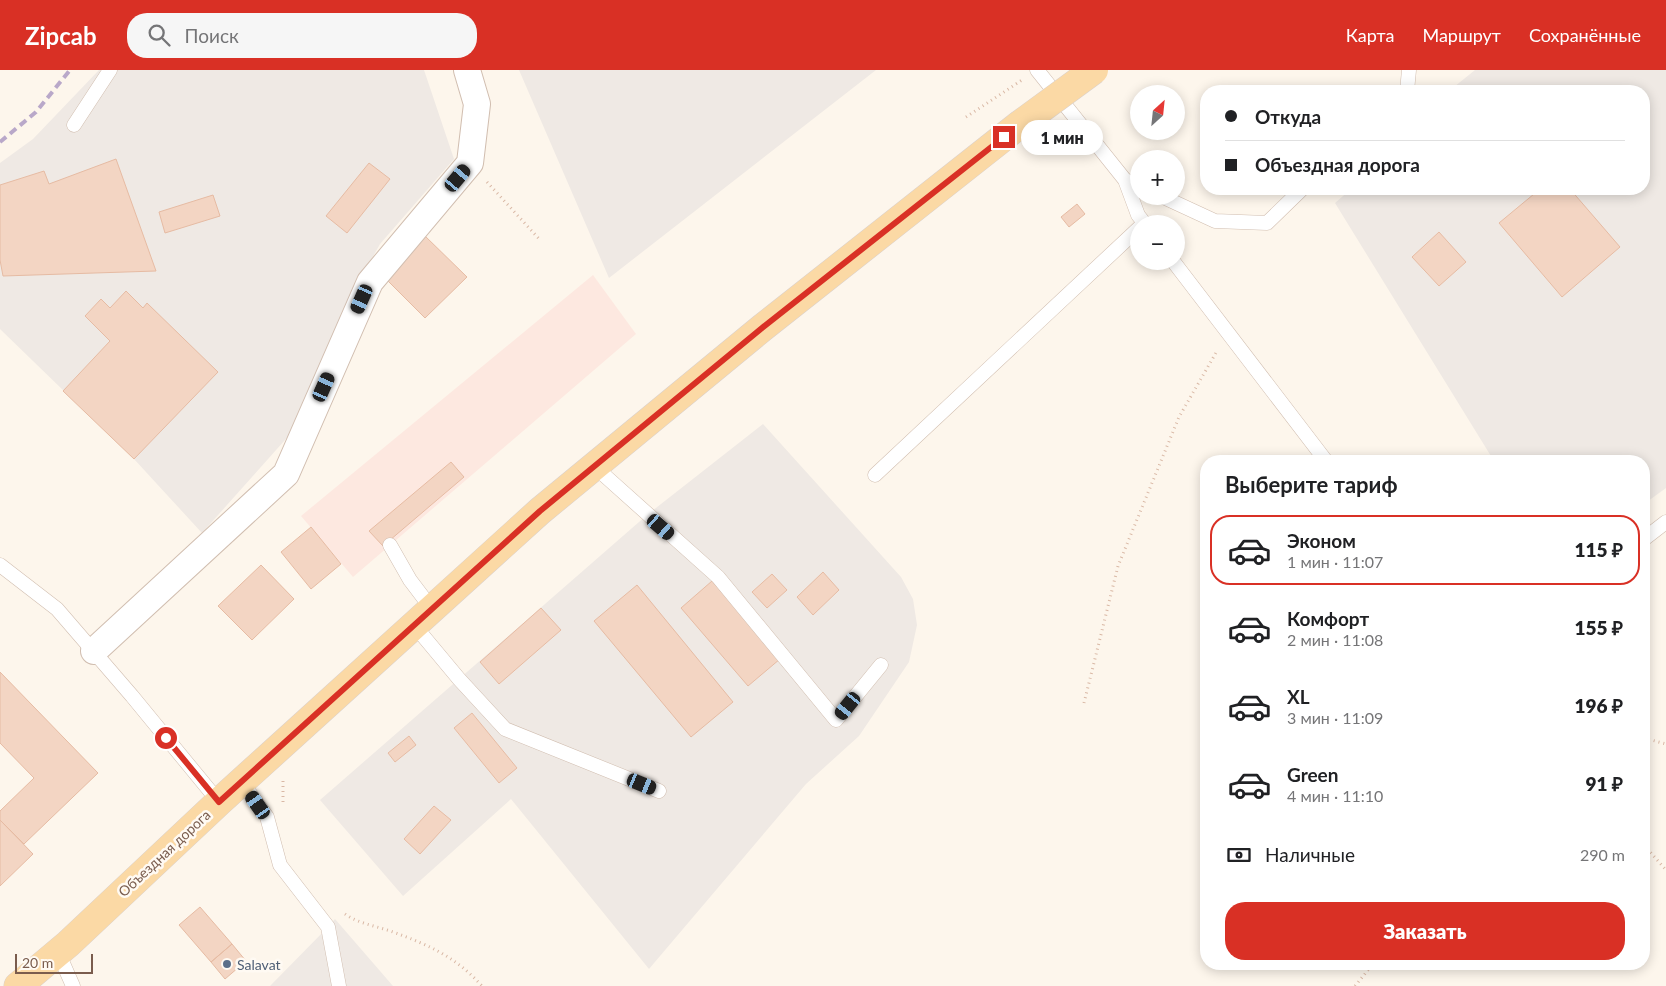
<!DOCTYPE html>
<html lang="ru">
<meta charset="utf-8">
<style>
:root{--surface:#fff;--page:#f6f6f6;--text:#202124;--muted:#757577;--line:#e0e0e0;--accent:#d93025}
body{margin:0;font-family:Lato,sans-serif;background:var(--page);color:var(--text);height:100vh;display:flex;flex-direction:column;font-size:19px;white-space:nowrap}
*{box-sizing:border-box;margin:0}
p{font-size:16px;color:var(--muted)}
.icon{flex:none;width:28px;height:28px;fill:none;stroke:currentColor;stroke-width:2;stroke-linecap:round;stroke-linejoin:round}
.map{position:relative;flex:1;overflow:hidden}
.details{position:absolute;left:1200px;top:385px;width:450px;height:515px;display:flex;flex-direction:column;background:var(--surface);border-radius:20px;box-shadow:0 2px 12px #0003}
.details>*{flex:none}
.banner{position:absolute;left:1200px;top:15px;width:450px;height:110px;border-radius:20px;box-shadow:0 2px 12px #0003;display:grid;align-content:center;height:110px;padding:0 25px;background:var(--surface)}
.needle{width:32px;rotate:27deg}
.buttons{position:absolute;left:1130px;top:15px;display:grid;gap:10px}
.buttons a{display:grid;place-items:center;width:55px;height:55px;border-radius:50%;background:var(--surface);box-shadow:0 2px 12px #0003;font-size:25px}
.scale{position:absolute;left:15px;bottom:12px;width:78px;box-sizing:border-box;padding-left:5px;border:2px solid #7a5c4d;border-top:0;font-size:14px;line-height:18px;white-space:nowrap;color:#7a5c4d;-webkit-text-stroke:4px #fffaf3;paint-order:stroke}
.end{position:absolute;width:22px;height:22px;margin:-11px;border:6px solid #d93025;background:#fff;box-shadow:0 0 0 2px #fff}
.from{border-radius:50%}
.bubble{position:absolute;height:35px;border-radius:18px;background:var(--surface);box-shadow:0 2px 12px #0003;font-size:16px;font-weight:800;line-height:35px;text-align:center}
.car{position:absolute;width:15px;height:30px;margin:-15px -8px;border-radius:6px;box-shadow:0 0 4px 1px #0007;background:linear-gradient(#222 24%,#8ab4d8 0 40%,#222 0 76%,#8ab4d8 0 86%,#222 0)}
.banner b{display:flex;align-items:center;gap:18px;height:48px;font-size:19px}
.banner b+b{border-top:1px solid var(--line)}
.banner i{width:12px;height:12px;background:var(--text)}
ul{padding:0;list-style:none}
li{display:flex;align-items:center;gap:15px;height:70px;margin:0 10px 8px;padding:0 15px;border:2px solid transparent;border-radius:20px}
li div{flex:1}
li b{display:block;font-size:19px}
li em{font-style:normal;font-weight:800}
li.current{border-color:var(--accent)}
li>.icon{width:45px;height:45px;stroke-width:1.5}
h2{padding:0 25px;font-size:22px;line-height:60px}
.pay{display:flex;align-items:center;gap:12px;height:55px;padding:0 25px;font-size:19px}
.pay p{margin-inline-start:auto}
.cta{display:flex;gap:10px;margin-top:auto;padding:10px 25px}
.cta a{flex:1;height:58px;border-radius:20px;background:var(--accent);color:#fff;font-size:20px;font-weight:800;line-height:58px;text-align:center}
header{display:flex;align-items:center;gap:30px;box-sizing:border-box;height:70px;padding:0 25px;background:var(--accent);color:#fff}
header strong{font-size:24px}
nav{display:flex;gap:28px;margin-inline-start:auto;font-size:18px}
.search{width:350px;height:45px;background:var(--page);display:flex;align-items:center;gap:12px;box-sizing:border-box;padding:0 18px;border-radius:20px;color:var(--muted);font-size:19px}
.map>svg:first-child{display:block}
.commercial{fill:#fde8e0}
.industrial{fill:#efe9e4}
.building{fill:#f3d5c3;stroke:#e6bba3}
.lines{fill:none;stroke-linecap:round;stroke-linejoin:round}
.service-casing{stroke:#d1beb0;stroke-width:15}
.minor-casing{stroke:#d1beb0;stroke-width:28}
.primary-casing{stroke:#dad1cd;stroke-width:29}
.path{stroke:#d9b8a5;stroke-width:3;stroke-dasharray:1 4;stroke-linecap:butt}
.service{stroke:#fff;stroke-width:14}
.minor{stroke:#fff;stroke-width:26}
.primary{stroke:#fbd9a5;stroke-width:28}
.rail{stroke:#b9a8c9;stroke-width:4;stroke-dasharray:8 5;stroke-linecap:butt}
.primary-bridge-casing{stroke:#dad1cd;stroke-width:29;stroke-linecap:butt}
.primary-bridge{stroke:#fbd9a5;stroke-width:28}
.route{stroke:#d93025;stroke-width:6}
.service-dot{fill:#5c6f8a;stroke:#fffaf3;stroke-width:2}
.labels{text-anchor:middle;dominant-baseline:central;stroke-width:5;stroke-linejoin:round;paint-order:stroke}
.street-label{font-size:14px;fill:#7a5c4d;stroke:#fffaf3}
.service-label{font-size:14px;fill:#4e5e75;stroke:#fffaf3;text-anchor:start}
</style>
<header>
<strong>Zipcab</strong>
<div class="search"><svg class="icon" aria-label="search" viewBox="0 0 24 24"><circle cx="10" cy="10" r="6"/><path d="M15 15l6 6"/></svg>Поиск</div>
<nav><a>Карта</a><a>Маршрут</a><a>Сохранённые</a></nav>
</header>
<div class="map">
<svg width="1666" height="916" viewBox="0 0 1666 916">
<rect width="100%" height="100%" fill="#fdf6ec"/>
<path class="commercial" d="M593 205 636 264 353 507 301 446Z"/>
<path class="industrial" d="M99 0H424L454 89 380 174 348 231 293 361 202 463 134 389 0 259V93L33 69Z
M519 0H876L609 208Z
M1475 0H1666V418L1644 434V391H1494L1335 133 1351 119H1644V21H1449Z
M763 354 901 507 913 529 917 555 909 592 859 666 806 714 649 899 511 729 403 826 320 730 647 445Z
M335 849 393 916H270L328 857Z"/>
<path class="building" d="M116 89 156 201 3 206 0 190V115L44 101 49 114Z
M369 93 390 109 347 163 326 146Z
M1540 119H1570L1620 177 1562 227 1499 153Z
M213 125 220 146 165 163 159 142Z
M1077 134 1085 144 1069 157 1061 147Z
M1439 162 1466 192 1439 216 1412 187Z
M424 165 467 207 425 248 383 206Z
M126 221 143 238 147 233 218 302 134 389 63 321 110 271 85 246 101 229 110 238Z
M451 392 464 407 383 476 369 461Z
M311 457 341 494 311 519 281 482Z
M261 495 294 529 252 570 218 536Z
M823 502 839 520 813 545 797 527Z
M772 504 787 520 767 538 752 522Z
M712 511 780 589 748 616 681 538Z
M637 515 733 632 691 667 594 551Z
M541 538 561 560 499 614 480 592Z
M0 602 98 703 24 774 0 750V741L34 708 0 673Z
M472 643 517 698 499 713 454 658Z
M409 666 416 675 395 692 388 683Z
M434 736 451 750 420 784 404 769Z
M0 750 33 784 0 816Z
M200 837 232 874 211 892 179 855Z
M232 874 246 891 225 909 211 892Z"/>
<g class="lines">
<g class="service-casing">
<path id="service" d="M1037 0 1125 110 1139 116
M1407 21 1409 0
M74 55 110 0
M1125 110 1138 145 1145 154
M1161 126 1215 151 1267 153 1302 119
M1173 191 1326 391
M594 396 718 507 836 650 881 595
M875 405 1139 158
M1644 469 1666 452
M390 475 410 510 432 539
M0 495 57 539 132 626 219 732
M414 555 459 609 505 659 659 721
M241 711 267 747 280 795 328 857 339 916
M58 882 73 916"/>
</g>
<g class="minor-casing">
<path id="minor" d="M94 581 286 404 370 212 470 93 477 34 467 0"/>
</g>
<g class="primary-casing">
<path id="primary" d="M18 916 68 874 219 732 540 441 762 258 1019 55"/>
</g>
<path class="path" d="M966 47 1022 10
M487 112 541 171
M1084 633 1118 496 1179 347 1217 281
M1644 668 1666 674
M283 711V735
M1644 775 1666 800
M345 844C359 854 377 856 393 862 429 875 456 887 482 916
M1355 916 1373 894"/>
<use href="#service" class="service"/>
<use href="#minor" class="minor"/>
<use href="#primary" class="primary"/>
<path class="rail" d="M0 72 36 42 70 0"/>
<g class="primary-bridge-casing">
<path id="primary-bridge" d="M1019 55 1094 0"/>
</g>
<use href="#primary-bridge" class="primary-bridge"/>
</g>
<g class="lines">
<path class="route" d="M166 668 219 732 540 441 762 258 1004 67"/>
</g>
<circle class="service-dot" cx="227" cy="894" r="5"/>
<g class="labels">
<g class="street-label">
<text transform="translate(164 783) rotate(-43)">Объездная дорога</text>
</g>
<g class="service-label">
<text x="237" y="894">Salavat</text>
</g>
</g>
</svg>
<div class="buttons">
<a><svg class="needle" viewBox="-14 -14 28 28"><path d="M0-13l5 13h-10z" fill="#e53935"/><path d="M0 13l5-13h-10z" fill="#757577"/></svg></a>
<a>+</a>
<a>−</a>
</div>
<div class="scale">20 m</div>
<i class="end from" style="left:166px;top:668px"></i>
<i class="end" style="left:1004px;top:67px"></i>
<div class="bubble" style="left:1021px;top:50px;width:82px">1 мин</div>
<i class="car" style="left:458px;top:108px;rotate:40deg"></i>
<i class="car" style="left:362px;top:229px;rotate:204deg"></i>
<i class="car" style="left:324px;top:317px;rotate:24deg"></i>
<i class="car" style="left:661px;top:457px;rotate:131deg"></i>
<i class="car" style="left:848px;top:636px;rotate:219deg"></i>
<i class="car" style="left:642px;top:714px;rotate:112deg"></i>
<i class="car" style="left:258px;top:735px;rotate:325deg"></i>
<div class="banner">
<b><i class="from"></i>Откуда</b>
<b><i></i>Объездная дорога</b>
</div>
<section class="details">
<h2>Выберите тариф</h2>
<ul>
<li class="current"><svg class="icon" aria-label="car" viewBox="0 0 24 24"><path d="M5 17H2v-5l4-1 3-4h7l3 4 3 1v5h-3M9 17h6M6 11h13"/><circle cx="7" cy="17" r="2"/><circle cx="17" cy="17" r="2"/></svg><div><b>Эконом</b><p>1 мин · 11:07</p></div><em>115 ₽</em></li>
<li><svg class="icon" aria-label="car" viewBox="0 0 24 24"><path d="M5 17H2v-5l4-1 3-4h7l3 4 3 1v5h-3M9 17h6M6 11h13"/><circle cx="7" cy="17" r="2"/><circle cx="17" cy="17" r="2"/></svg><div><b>Комфорт</b><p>2 мин · 11:08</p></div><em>155 ₽</em></li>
<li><svg class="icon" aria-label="car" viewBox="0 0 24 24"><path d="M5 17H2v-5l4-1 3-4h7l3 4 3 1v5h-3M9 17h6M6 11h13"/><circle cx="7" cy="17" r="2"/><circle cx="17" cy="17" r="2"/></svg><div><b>XL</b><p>3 мин · 11:09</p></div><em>196 ₽</em></li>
<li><svg class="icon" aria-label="car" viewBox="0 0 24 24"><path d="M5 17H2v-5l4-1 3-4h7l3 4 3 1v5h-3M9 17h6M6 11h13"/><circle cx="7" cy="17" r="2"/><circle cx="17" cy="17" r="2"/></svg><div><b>Green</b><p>4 мин · 11:10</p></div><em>91 ₽</em></li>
</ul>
<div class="pay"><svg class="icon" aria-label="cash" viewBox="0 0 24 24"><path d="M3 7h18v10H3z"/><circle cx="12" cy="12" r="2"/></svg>Наличные<p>290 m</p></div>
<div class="cta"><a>Заказать</a></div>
</section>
</div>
